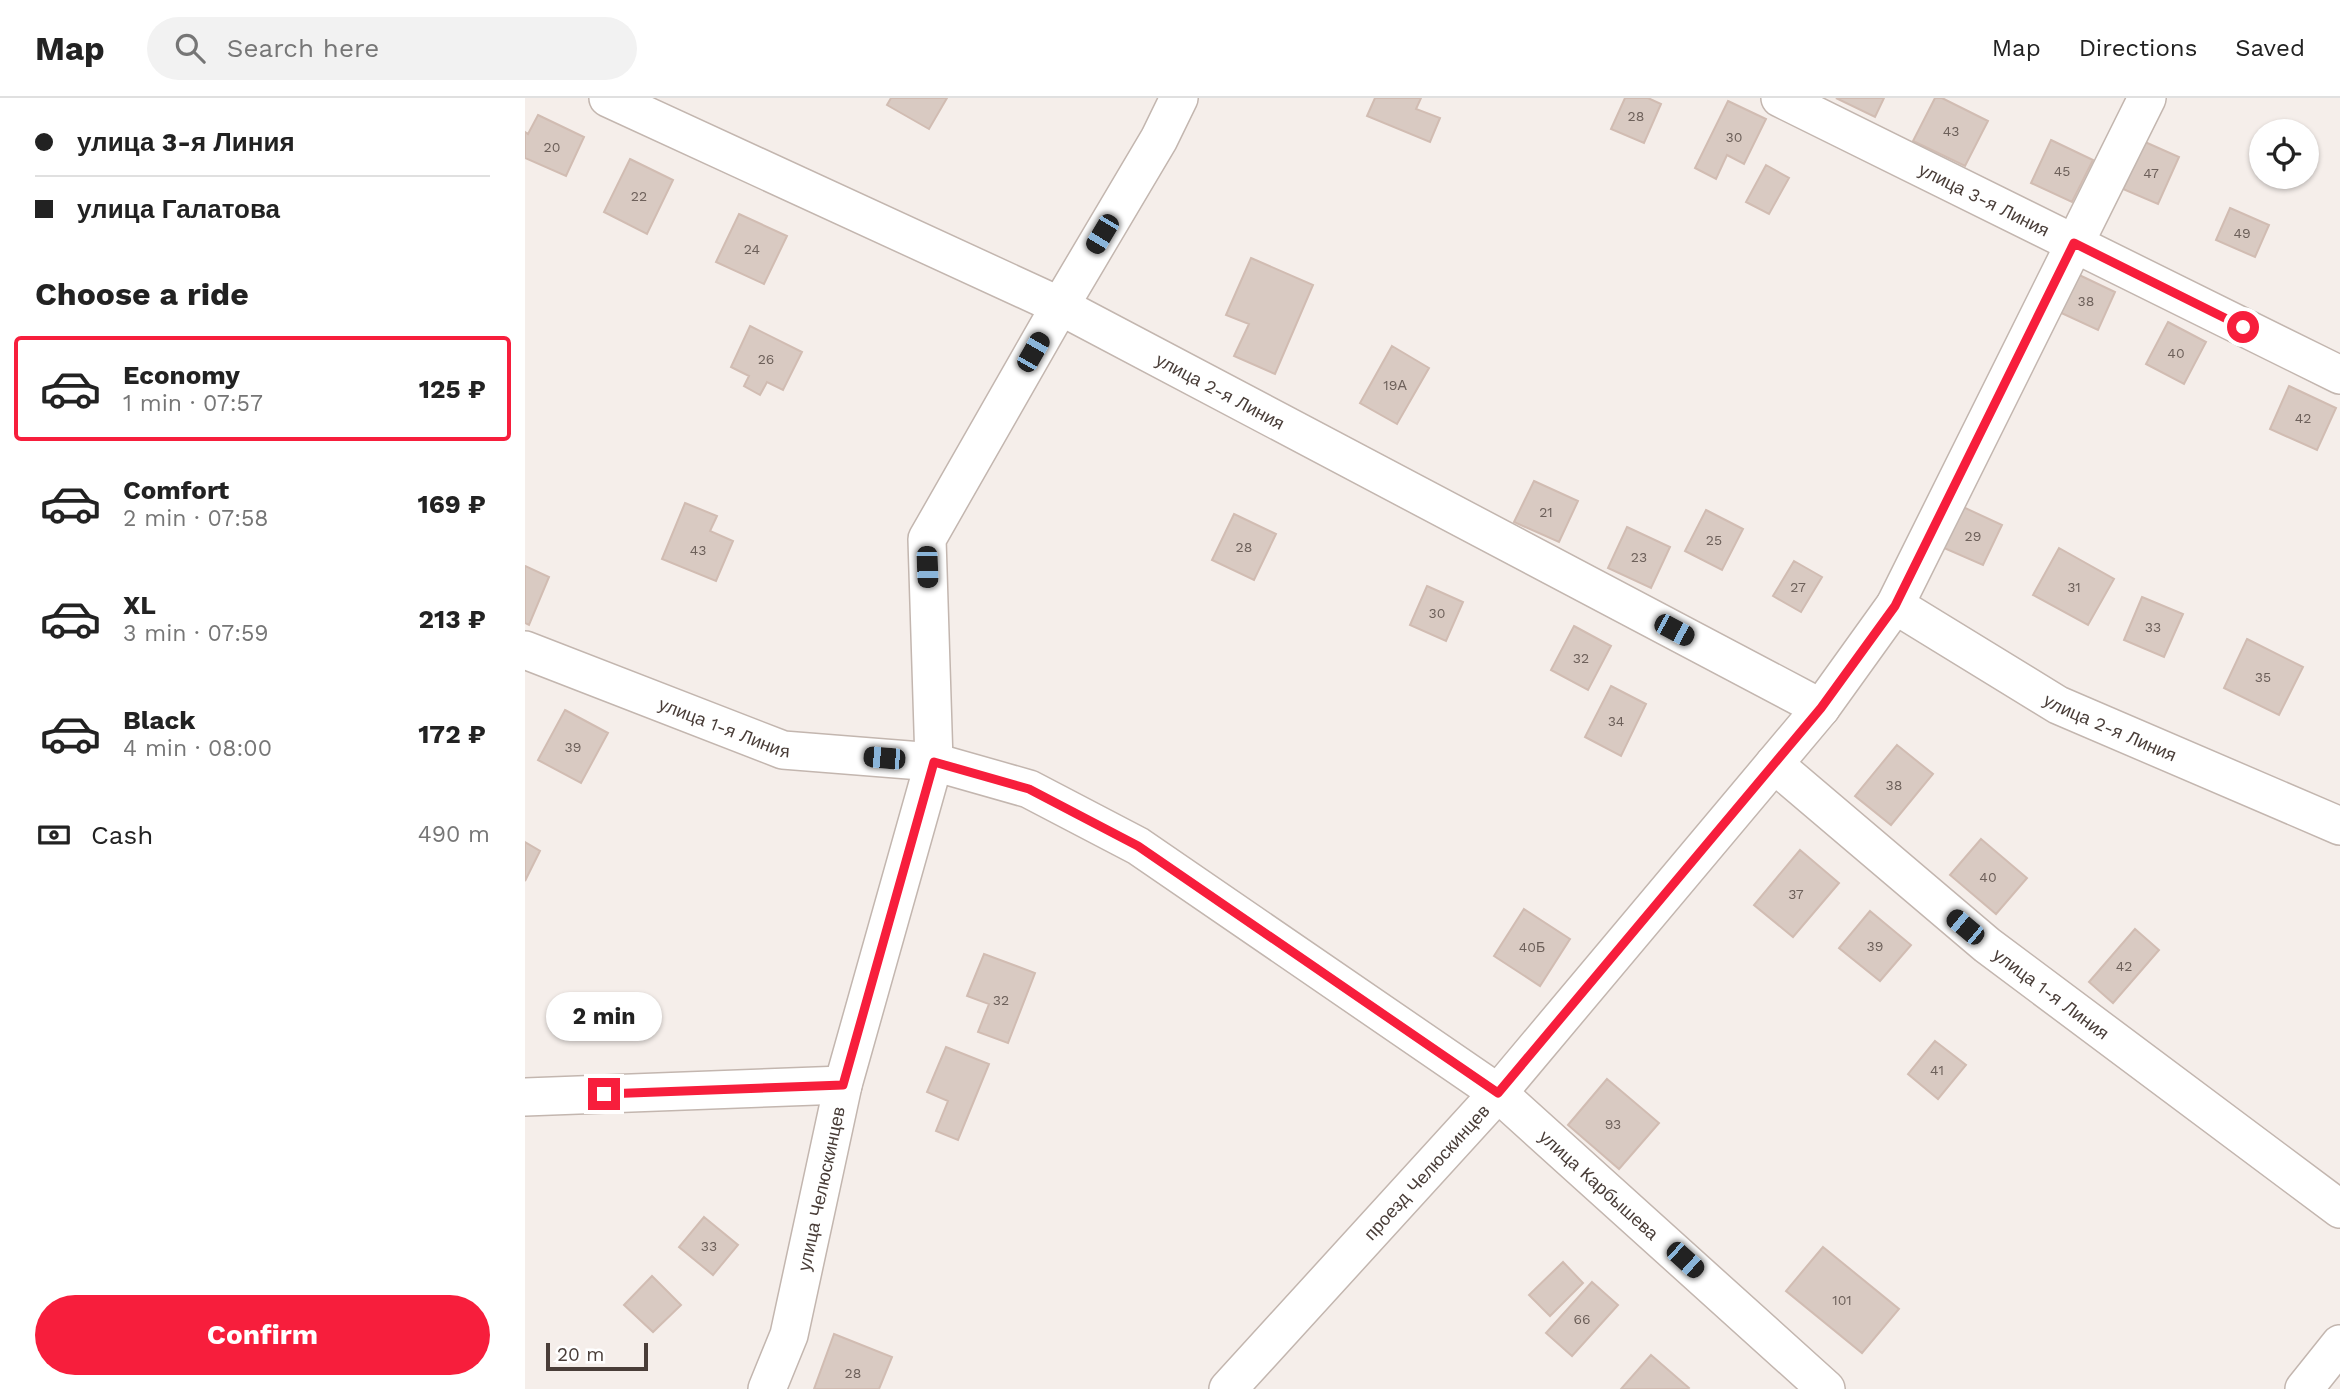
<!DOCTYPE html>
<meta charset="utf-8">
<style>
:root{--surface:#fff;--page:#f2f2f2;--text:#222;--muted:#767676;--line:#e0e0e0;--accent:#f71e3c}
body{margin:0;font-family:"Work Sans",sans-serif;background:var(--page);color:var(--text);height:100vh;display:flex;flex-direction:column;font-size:26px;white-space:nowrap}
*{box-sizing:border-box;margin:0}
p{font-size:23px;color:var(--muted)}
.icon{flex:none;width:38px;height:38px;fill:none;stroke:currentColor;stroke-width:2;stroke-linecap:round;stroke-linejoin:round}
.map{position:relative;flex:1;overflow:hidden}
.drawer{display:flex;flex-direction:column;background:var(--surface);width:525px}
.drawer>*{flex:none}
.top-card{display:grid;align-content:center;height:154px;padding:0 35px;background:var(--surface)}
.tools{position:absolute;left:1724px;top:21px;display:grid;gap:14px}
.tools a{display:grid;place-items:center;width:70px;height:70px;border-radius:50%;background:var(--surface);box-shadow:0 2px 5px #0004;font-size:35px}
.scale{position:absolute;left:21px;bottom:18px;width:102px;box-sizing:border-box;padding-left:7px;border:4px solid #493d38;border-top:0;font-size:19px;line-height:24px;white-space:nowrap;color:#493d38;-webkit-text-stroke:5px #fff;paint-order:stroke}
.end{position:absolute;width:32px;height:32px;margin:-16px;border:9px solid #f71e3c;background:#fff;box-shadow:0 0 0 4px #fff}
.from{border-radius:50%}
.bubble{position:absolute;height:49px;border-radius:24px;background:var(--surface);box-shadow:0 2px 5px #0004;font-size:23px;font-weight:700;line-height:49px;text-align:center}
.car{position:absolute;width:21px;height:42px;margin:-21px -10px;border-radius:9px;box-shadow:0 0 5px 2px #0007;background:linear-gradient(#222 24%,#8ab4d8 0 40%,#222 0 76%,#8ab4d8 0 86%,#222 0)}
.top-card b{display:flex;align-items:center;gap:24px;height:66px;font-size:26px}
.top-card b+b{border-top:2px solid var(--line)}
.top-card i{width:18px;height:18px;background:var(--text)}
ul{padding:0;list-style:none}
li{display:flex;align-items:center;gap:21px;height:105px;margin:0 14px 10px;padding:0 21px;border:4px solid transparent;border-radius:7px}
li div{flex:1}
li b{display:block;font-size:26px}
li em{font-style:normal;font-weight:700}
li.active{border-color:var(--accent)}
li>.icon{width:63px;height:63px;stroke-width:1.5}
h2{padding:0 35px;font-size:32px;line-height:84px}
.pay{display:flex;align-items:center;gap:18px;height:77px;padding:0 35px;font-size:26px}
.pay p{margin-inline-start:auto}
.cta{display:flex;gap:14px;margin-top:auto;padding:14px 35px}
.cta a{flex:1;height:80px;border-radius:42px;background:var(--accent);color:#fff;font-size:28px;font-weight:700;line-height:80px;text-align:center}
header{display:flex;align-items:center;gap:42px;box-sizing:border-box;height:98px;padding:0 35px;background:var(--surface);border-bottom:2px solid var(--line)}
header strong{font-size:33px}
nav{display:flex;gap:38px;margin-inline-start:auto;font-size:24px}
.search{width:490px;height:63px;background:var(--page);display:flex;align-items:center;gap:18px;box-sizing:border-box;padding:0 24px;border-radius:38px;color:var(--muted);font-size:26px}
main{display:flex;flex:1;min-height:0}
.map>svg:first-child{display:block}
.building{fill:#d9cac2;stroke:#d1bcb2;stroke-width:2}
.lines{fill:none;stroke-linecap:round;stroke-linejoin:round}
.street-casing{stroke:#c3b6af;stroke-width:40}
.street{stroke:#fff;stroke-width:37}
.route{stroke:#f71e3c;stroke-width:9}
.labels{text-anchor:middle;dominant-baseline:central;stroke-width:7;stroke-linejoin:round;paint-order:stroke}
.number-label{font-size:14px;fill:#6d605a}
.street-label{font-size:18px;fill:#493d38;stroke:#fff}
</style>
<header>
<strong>Map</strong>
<div class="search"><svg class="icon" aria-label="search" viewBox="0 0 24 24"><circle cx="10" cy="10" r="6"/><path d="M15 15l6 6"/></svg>Search here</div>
<nav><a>Map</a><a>Directions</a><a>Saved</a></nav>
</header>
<main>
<section class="drawer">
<div class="top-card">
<b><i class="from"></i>улица 3-я Линия</b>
<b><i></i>улица Галатова</b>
</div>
<h2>Choose a ride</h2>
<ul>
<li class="active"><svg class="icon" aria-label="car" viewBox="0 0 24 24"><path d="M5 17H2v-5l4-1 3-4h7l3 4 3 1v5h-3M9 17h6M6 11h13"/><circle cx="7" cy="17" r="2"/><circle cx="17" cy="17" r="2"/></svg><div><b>Economy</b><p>1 min · 07:57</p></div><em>125 ₽</em></li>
<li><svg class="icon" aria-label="car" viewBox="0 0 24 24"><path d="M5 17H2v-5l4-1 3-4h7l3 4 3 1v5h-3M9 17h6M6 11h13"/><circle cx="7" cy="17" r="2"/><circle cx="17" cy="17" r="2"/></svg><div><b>Comfort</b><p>2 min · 07:58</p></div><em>169 ₽</em></li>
<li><svg class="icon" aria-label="car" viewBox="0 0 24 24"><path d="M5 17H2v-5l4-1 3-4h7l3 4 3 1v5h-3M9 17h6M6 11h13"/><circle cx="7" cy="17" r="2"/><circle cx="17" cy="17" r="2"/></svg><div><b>XL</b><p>3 min · 07:59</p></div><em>213 ₽</em></li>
<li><svg class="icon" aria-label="car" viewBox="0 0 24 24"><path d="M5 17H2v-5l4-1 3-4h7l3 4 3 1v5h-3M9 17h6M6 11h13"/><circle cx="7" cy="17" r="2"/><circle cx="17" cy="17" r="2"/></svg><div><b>Black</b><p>4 min · 08:00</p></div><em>172 ₽</em></li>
</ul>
<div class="pay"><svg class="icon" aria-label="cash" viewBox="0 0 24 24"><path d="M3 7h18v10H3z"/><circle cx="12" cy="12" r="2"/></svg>Cash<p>490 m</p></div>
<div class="cta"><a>Confirm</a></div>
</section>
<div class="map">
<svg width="1815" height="1291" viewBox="0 0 1815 1291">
<rect width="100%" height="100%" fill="#f5eeea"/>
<path class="building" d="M366 0H422L404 31 362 7Z
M850 0H896L891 11 915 20 905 44 842 18Z
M1100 0H1123L1136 6 1119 45 1086 31Z
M1311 0H1359L1350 19Z
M1410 0H1417L1463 23 1440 68 1388 43Z
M1203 3 1241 21 1219 66 1202 57 1191 81 1170 70Z
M13 17 59 39 41 78 0 60V34L3 36Z
M1526 42 1568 62 1547 104 1506 85Z
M1620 44 1654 59 1633 106 1598 91Z
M105 61 148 82 122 136 79 114Z
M1241 67 1264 80 1244 116 1221 104Z
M1705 110 1744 127 1730 159 1691 142Z
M214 116 262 138 239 186 191 164Z
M726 160 788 187 750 276 709 258 724 226 701 217Z
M1550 175 1590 194 1573 232 1532 213Z
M1643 224 1681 244 1659 286 1621 266Z
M225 228 277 254 258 292 242 284 235 297 219 288 224 278 206 269Z
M867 248 904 270 872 326 835 305Z
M1764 288 1811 310 1792 352 1745 331Z
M1009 383 1053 403 1034 444 989 424Z
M160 405 192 418 185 433 208 443 191 483 137 461Z
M1438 409 1477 427 1458 467 1419 450Z
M1181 412 1218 431 1197 472 1160 453Z
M709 416 751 436 729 482 687 462Z
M1102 429 1145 449 1126 490 1083 470Z
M1534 450 1589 481 1563 527 1508 497Z
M1269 463 1297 479 1276 514 1248 498Z
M0 468 24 479 4 527 0 525Z
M902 488 938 504 921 543 885 527Z
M1617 499 1658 516 1639 559 1599 542Z
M1049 528 1086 548 1063 592 1026 572Z
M1722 541 1778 569 1754 617 1699 590Z
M1086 588 1121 606 1096 658 1060 639Z
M40 612 83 635 56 685 13 662Z
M1372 647 1408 676 1366 727 1330 698Z
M1456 741 1502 780 1471 816 1425 777Z
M0 744 15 753 0 783Z
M1275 752 1314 785 1268 839 1229 807Z
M999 811 1045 841 1015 888 969 858Z
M1345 813 1386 847 1355 883 1314 850Z
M1610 831 1634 852 1588 905 1564 884Z
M459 856 510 875 483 945 453 934 464 906 442 898Z
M1410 943 1441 967 1413 1001 1383 976Z
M421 949 464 966 433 1042 411 1033 423 1003 402 994Z
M1082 981 1134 1025 1094 1071 1043 1027Z
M179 1119 213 1147 188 1177 154 1149Z
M1298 1149 1374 1211 1337 1255 1261 1193Z
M1038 1164 1058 1185 1025 1218 1004 1197Z
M127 1178 156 1207 128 1234 99 1207Z
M1067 1184 1093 1207 1047 1258 1021 1235Z
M309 1236 367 1259 354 1291H289Z
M1126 1257 1164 1290 1163 1291H1096Z"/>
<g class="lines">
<g class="street-casing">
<g id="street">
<path id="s1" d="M83 0 535 208 1296 610"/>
<path id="s2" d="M1255 0 1815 277"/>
<path id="s3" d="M1370 507 1533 607 1815 728"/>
<path id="s4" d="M0 552 258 652 409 664 504 691 613 748 973 995 1301 1291"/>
<path id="s5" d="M1249 666 1462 847 1815 1111"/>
<path d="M0 999 318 987"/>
<path id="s6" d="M242 1291 264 1237 318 987 409 664 402 441 535 208 634 41 654 0"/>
<path id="s7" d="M703 1291 973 995 1296 610 1370 507 1622 0"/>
<path d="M1779 1291 1815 1246"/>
</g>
</g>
<use href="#street" class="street"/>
</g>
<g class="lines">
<path class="route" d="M79 996 318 987 409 664 504 691 613 748 973 995 1296 610 1370 508 1549 145 1718 229"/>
</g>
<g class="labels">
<g class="number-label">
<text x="1111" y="18">28</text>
<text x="1426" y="33">43</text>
<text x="1209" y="39">30</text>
<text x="27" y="49">20</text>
<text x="1537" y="73">45</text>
<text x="1626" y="75">47</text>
<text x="114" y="98">22</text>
<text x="1717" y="135">49</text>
<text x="227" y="151">24</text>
<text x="1561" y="203">38</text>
<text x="1651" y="255">40</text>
<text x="241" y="261">26</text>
<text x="870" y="287">19А</text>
<text x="1778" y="320">42</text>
<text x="1021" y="414">21</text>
<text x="1448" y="438">29</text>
<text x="1189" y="442">25</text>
<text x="719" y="449">28</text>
<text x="173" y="452">43</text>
<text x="1114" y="459">23</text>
<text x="1273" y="489">27</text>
<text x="1549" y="489">31</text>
<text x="912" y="515">30</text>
<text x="1628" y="529">33</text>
<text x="1056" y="560">32</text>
<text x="1738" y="579">35</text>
<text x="1091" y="623">34</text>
<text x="48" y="649">39</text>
<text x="1369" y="687">38</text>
<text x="1463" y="779">40</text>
<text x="1271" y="796">37</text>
<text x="1350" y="848">39</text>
<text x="1007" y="849">40Б</text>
<text x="1599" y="868">42</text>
<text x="476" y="902">32</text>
<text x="1412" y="972">41</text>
<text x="1088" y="1026">93</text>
<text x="184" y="1148">33</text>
<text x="1317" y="1202">101</text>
<text x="1057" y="1221">66</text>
<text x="328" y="1275">28</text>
</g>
<g class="street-label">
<text stroke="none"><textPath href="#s2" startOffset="228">улица 3-я Линия</textPath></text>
<text stroke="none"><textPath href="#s1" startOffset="679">улица 2-я Линия</textPath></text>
<text stroke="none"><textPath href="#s4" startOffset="214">улица 1-я Линия</textPath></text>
<text stroke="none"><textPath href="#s3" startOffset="248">улица 2-я Линия</textPath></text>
<text stroke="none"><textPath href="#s5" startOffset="360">улица 1-я Линия</textPath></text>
<text stroke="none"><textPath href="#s7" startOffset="294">проезд Челюскинцев</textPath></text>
<text stroke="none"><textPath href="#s4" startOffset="1223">улица Карбышева</textPath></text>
<text stroke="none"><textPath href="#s6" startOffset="208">улица Челюскинцев</textPath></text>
</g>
</g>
</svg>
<div class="tools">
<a><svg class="icon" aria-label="locate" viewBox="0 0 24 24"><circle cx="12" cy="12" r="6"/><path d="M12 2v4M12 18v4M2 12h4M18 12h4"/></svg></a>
</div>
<div class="scale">20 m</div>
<i class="end from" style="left:1718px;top:229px"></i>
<i class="end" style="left:79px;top:996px"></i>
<div class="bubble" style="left:21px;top:894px;width:116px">2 min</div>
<i class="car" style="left:577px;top:136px;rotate:211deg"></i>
<i class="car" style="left:508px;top:254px;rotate:30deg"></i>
<i class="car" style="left:402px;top:469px;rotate:178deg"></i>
<i class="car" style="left:1149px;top:532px;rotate:118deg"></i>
<i class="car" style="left:359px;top:660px;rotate:275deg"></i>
<i class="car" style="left:1440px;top:829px;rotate:310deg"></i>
<i class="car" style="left:1160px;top:1162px;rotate:132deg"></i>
</div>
</main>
